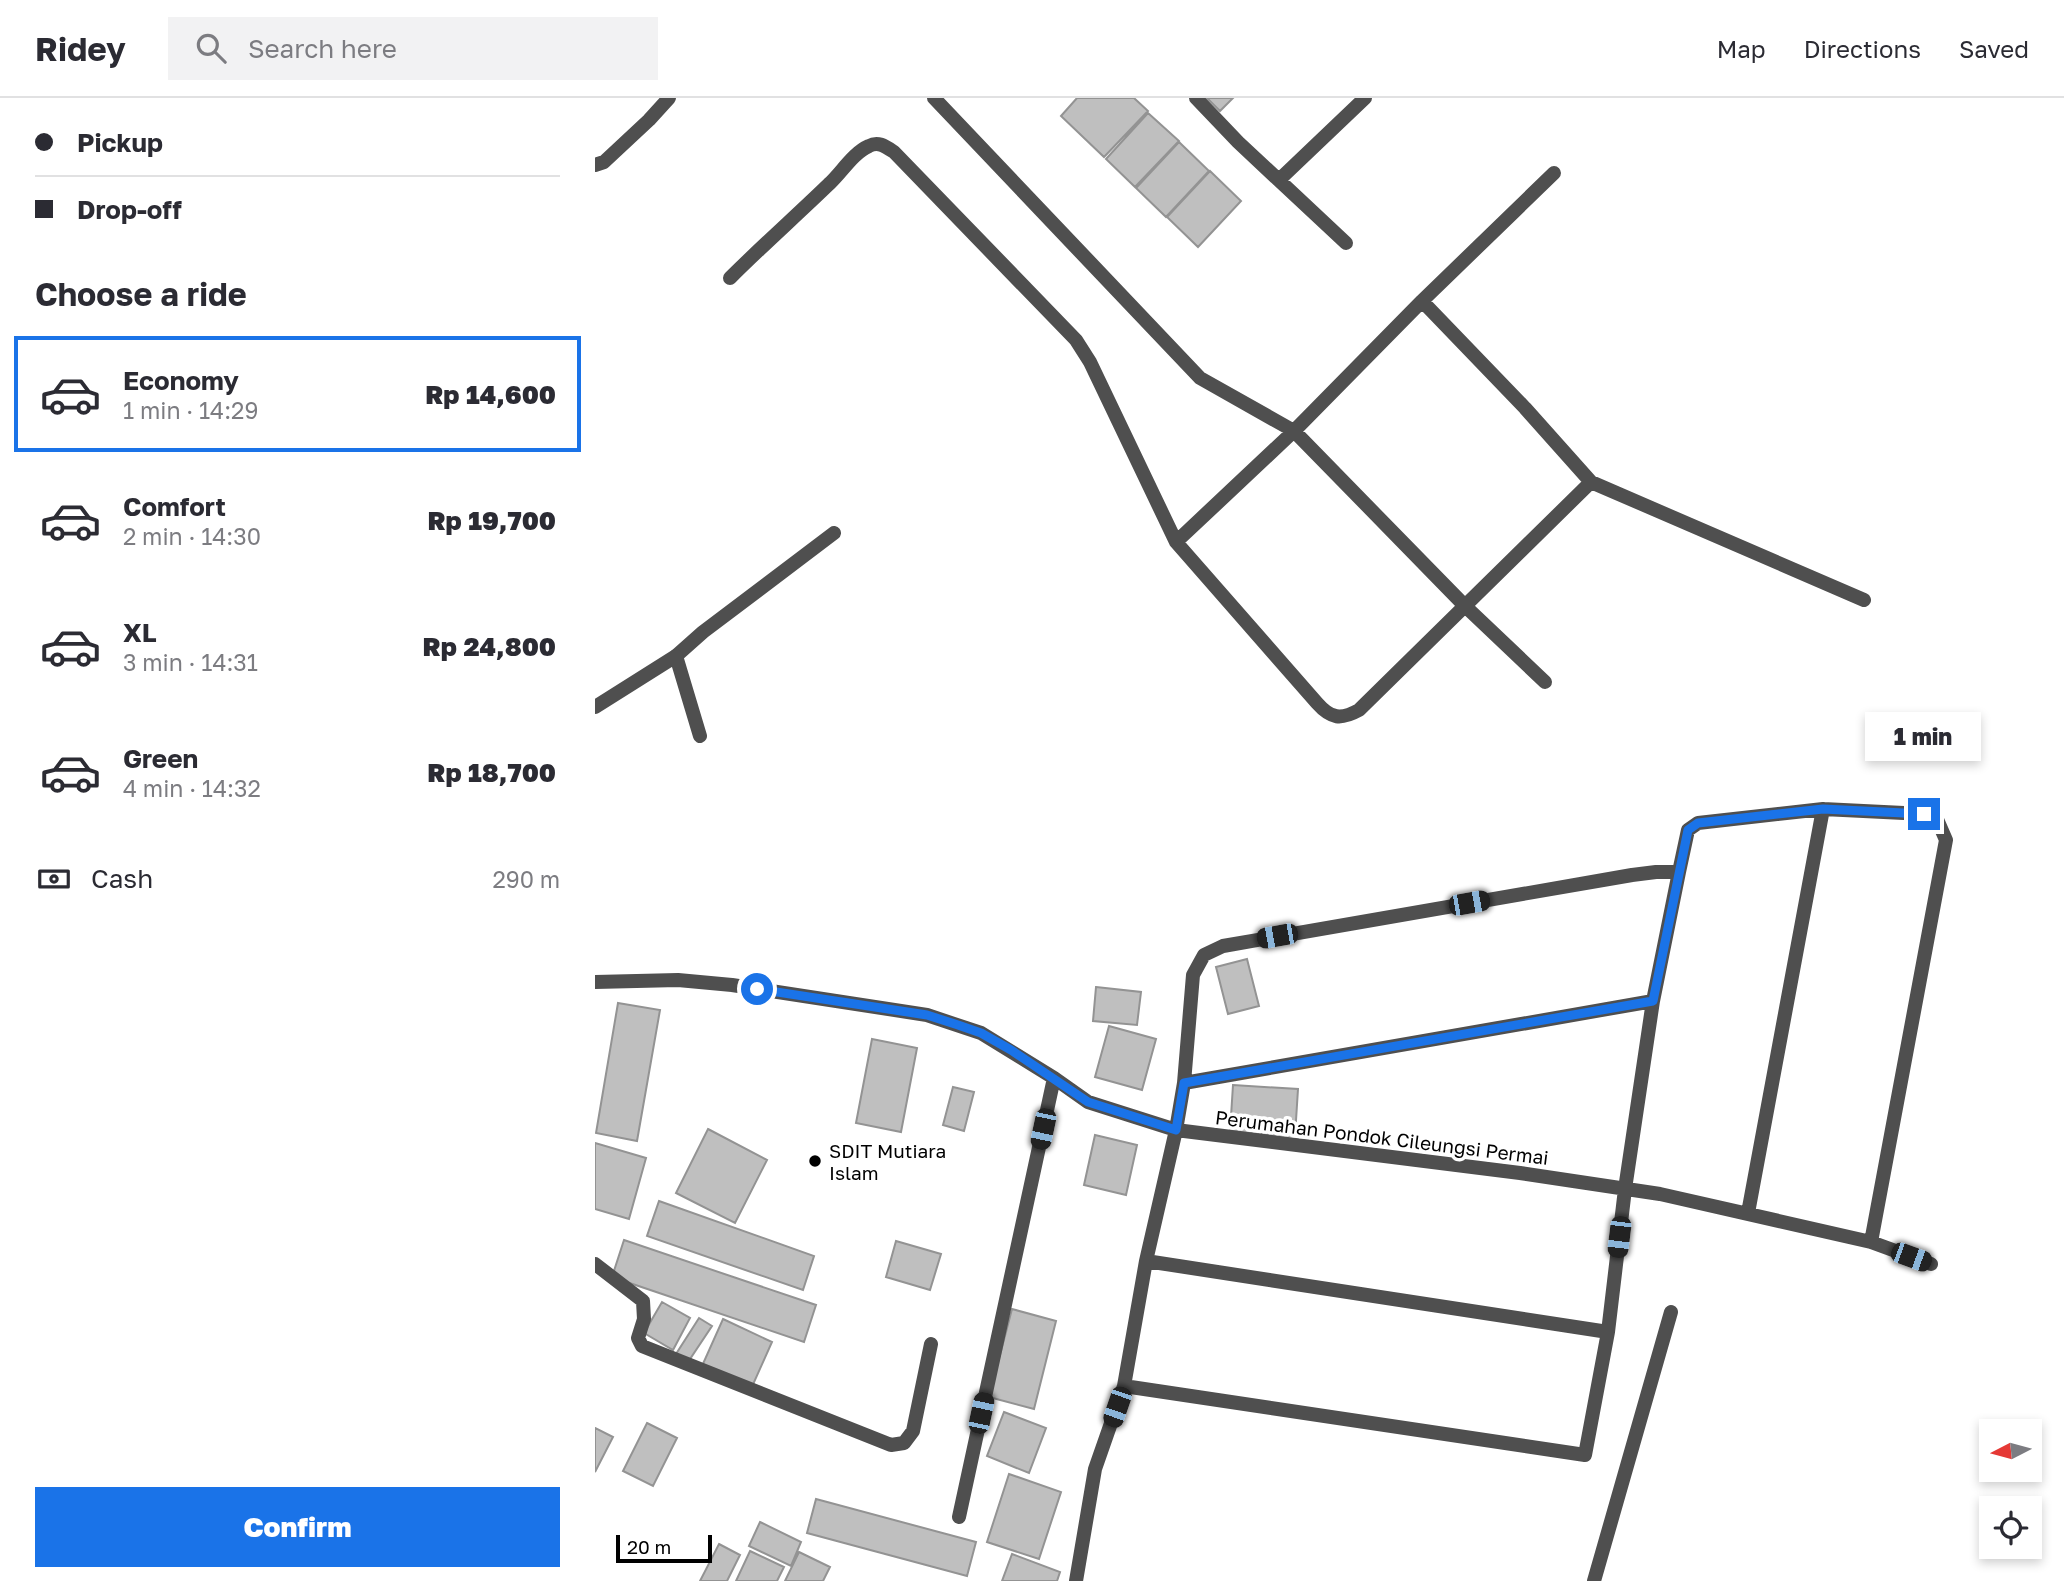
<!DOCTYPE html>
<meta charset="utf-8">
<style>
:root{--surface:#fff;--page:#f2f2f3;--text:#2b2b33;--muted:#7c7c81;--line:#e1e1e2;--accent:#1a73e8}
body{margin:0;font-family:"Golos Text",sans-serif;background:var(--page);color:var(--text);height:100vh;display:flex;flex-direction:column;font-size:26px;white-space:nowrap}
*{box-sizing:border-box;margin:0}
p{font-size:23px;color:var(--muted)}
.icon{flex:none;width:38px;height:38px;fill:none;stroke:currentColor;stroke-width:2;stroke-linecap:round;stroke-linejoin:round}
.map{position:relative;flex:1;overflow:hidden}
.drawer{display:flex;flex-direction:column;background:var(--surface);width:595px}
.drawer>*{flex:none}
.banner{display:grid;align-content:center;height:154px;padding:0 35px;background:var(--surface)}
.needle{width:46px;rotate:264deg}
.tools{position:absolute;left:1384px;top:1321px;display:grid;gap:14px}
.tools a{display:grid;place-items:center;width:63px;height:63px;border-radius:0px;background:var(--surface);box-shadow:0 4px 10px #0003;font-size:35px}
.scale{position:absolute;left:21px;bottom:18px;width:96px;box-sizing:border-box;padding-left:7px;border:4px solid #000;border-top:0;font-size:19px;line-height:24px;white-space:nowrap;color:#000;-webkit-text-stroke:5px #fff;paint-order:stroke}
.end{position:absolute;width:32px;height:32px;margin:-16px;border:9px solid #1a73e8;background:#fff;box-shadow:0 0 0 4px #fff}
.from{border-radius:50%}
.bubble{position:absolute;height:49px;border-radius:0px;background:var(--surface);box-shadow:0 4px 10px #0003;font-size:23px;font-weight:800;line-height:49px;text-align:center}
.car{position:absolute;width:21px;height:42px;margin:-21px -10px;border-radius:9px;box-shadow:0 0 5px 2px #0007;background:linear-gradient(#222 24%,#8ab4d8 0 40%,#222 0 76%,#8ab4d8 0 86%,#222 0)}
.banner b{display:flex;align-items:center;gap:24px;height:66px;font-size:26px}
.banner b+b{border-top:2px solid var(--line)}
.banner i{width:18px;height:18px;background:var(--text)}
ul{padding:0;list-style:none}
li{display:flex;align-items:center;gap:21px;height:116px;margin:0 14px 10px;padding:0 21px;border:4px solid transparent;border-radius:0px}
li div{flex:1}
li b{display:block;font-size:26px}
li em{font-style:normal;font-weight:800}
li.on{border-color:var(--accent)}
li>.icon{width:63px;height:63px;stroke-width:1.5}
h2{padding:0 35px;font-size:32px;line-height:84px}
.pay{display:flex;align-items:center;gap:18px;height:77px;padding:0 35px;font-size:26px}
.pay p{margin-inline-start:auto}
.cta{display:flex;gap:14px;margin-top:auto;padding:14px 35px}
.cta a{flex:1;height:80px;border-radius:0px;background:var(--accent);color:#fff;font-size:28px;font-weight:800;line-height:80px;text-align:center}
header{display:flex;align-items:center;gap:42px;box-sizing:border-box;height:98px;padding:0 35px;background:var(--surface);border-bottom:2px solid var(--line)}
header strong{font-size:33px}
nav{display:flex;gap:38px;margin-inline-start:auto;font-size:24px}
.search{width:490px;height:63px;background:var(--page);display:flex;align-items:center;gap:18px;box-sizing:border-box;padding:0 24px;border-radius:0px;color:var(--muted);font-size:26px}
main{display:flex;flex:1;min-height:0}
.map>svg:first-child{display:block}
.building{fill:#bfbfbf;stroke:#939393;stroke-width:2}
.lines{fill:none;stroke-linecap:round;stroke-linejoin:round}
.service{stroke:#4f4f4f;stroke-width:14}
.minor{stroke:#4f4f4f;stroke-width:14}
.route{stroke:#1a73e8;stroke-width:9}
.poi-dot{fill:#000;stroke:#fff;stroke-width:2.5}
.labels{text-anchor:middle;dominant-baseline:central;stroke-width:7;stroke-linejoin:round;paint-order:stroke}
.street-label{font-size:19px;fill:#000;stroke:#fff}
.poi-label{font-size:19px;fill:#000;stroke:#fff;text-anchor:start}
</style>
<header>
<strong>Ridey</strong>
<div class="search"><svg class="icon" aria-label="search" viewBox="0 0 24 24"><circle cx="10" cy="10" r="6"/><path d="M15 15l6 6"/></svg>Search here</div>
<nav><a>Map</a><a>Directions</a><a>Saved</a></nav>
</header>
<main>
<section class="drawer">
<div class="banner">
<b><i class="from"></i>Pickup</b>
<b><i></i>Drop-off</b>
</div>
<h2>Choose a ride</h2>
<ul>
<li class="on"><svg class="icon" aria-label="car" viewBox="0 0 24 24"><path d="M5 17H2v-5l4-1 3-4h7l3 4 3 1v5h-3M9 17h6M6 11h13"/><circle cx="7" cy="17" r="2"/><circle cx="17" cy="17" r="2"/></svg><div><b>Economy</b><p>1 min · 14:29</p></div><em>Rp 14,600</em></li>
<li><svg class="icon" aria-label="car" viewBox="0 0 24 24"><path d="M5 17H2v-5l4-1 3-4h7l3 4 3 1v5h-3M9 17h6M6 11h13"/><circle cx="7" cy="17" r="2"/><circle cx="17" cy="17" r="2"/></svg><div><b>Comfort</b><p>2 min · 14:30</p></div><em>Rp 19,700</em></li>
<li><svg class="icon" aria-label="car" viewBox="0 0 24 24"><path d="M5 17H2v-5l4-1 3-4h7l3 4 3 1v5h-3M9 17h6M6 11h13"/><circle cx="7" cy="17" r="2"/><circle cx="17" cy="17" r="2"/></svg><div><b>XL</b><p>3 min · 14:31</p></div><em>Rp 24,800</em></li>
<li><svg class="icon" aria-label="car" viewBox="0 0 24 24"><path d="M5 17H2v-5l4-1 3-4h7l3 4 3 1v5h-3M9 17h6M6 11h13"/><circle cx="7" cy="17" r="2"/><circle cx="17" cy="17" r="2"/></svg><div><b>Green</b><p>4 min · 14:32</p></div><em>Rp 18,700</em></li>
</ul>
<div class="pay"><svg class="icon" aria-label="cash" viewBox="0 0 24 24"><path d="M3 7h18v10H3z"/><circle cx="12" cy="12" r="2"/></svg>Cash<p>290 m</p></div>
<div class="cta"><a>Confirm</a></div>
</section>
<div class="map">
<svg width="1469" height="1483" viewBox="0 0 1469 1483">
<rect width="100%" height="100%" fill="#fff"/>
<path class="building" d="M482 0H539L553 13 509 59 466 18Z
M612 0H638L625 13Z
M553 15 584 43 540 89 511 61Z
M584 44 614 73 571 119 541 90Z
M615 73 646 103 603 149 572 119Z
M652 861 664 908 633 916 621 869Z
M501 889 546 894 542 927 498 923Z
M23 905 65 912 42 1043 1 1035Z
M514 928 561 941 547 992 500 979Z
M277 941 322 950 306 1034 261 1025Z
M638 987 703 991 700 1038 635 1034Z
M358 989 379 994 369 1033 348 1027Z
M113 1031 172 1062 140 1125 81 1095Z
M500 1037 542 1047 531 1097 489 1087Z
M0 1045 51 1060 34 1121 0 1111Z
M64 1103 219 1158 208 1192 52 1138Z
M29 1142 221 1207 209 1244 17 1179Z
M301 1143 346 1156 335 1192 291 1179Z
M67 1204 95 1220 78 1252 49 1235Z
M417 1211 461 1223 439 1311 394 1299Z
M104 1220 117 1228 93 1264 81 1256Z
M128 1221 177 1244 156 1291 107 1268Z
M409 1314 451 1330 434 1375 392 1358Z
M52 1325 82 1340 58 1388 28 1373Z
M0 1330 18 1339 0 1374Z
M414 1376 466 1394 444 1461 392 1444Z
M221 1401 381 1444 372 1478 212 1435Z
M165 1424 206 1444 196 1468 154 1448Z
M124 1446 145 1457 132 1483H105Z
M155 1453 189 1469 182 1483H141Z
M204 1454 235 1469 228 1483H190Z
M417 1456 465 1474 462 1483H407Z"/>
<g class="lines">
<path class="service" d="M81 558 108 534 239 435
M999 1483 1076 1214"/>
<path class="minor" d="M339 0 605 280 699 333 870 508 950 584
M601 0 643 44 751 145
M0 67 9 64 54 22 74 0
M685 81 770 0
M135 180C167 148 202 117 234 86 247 74 258 55 274 48 283 43 290 48 299 54L481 242 495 264 581 444 722 605C736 621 746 622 764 612L996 384 1269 502
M827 203 959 75
M581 444 699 333 827 203 930 310 996 384
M0 609 81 558 105 638
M0 884 83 882 137 887 332 917 386 935 459 980 493 1004 581 1032 925 1075 1065 1096 1276 1144 1336 1166
M589 985 1058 903
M1153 1115 1228 711
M551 1163 1013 1234
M0 1166 48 1203 49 1221 43 1240 47 1248 296 1347 309 1345 318 1333 336 1246
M529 1288 990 1357 1013 1234 1030 1091 1058 903 1084 774
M364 1419 459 980
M481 1483 500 1371 529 1288 551 1163 581 1032 589 985 598 877 609 857 628 848 1037 777 1061 774H1084L1093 732 1103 725 1228 711 1329 716 1341 719 1351 742 1276 1144"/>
</g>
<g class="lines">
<path class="route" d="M162 891 332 917 363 927 386 935 416 952 493 1004 581 1032 589 985 1058 903 1093 732 1103 725 1228 711 1329 716"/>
</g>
<circle class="poi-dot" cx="220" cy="1063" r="7"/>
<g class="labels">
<g class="street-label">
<text transform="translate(787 1039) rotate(7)">Perumahan Pondok Cileungsi Permai</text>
</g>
<g class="poi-label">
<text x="234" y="1052">SDIT Mutiara<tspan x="234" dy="22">Islam</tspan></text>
</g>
</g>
</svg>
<div class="tools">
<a><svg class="needle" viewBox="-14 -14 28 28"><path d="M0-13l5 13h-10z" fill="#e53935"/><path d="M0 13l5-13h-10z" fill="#7c7c81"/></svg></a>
<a><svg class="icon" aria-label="locate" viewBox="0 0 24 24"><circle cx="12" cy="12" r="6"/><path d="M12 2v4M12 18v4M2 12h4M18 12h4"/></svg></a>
</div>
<div class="scale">20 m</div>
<i class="end from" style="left:162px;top:891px"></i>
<i class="end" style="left:1329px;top:716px"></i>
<div class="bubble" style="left:1270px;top:614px;width:116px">1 min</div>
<i class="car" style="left:874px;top:805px;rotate:80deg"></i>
<i class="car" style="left:682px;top:838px;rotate:260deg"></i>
<i class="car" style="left:448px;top:1031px;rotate:192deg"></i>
<i class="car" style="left:1024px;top:1139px;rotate:187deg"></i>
<i class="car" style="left:1316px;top:1159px;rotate:110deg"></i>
<i class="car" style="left:522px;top:1309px;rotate:199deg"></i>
<i class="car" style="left:386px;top:1315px;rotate:12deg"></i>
</div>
</main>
